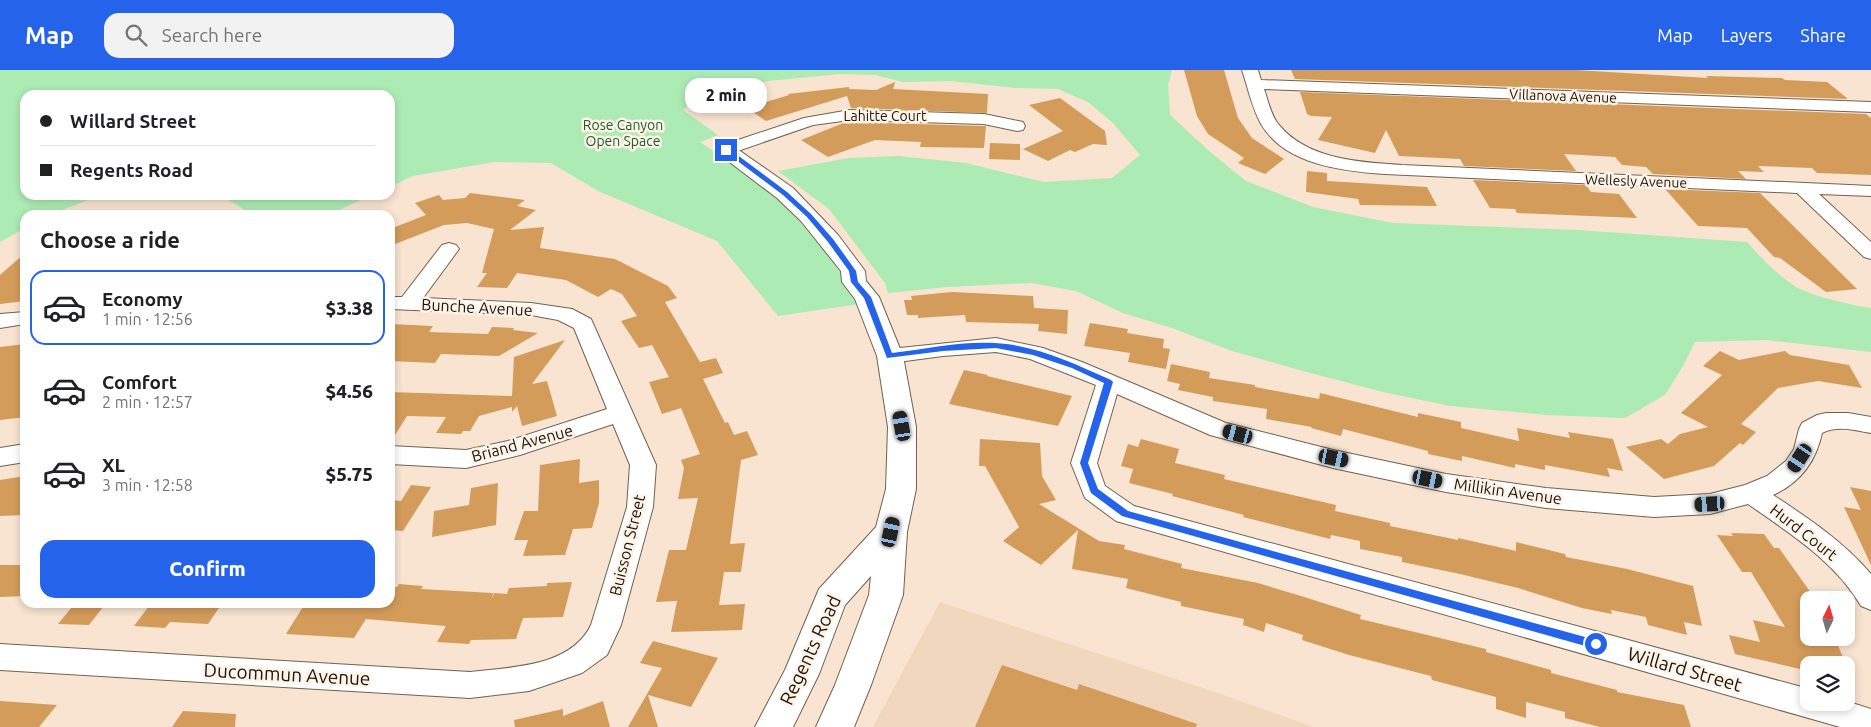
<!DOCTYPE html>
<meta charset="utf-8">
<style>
:root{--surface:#fff;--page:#f2f2f2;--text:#202124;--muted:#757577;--line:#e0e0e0;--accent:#2563eb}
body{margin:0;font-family:Ubuntu,sans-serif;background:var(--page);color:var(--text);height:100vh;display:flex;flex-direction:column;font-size:19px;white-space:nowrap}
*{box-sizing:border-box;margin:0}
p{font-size:16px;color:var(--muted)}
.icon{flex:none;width:28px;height:28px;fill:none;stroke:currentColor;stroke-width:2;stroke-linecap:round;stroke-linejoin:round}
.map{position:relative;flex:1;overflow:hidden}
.details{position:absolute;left:20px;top:140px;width:375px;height:398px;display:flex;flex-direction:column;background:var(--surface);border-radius:15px;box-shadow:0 2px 8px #0003}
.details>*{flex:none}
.guide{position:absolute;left:20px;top:20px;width:375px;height:110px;border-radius:15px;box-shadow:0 2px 8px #0003;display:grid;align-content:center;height:110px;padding:0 20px;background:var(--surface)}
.needle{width:32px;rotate:5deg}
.controls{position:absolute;left:1800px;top:521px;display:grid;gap:10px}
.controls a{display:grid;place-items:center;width:55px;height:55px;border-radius:10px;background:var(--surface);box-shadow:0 2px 8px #0003;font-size:25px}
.end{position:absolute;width:22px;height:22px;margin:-11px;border:6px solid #2563eb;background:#fff;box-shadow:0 0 0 2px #fff}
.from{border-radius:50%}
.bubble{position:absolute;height:35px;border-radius:15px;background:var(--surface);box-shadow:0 2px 8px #0003;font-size:16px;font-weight:800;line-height:35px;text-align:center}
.car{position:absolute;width:15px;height:30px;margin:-15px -8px;border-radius:6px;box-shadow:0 0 4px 1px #0007;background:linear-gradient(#222 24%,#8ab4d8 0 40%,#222 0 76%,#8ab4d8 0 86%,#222 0)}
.guide b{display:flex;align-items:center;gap:18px;height:48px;font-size:19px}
.guide b+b{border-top:1px solid var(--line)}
.guide i{width:12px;height:12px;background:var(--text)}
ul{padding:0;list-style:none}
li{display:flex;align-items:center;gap:15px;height:75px;margin:0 10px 8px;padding:0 10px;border:2px solid transparent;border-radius:15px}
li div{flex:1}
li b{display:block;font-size:19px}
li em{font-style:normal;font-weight:800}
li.selected{border-color:var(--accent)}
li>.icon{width:45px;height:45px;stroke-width:1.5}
h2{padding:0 20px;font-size:22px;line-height:60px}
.button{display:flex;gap:10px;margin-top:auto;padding:10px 20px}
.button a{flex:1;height:58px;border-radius:15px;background:var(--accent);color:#fff;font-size:20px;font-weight:800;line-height:58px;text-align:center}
header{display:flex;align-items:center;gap:30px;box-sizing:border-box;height:70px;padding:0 25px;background:var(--accent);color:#fff}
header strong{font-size:24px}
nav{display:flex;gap:28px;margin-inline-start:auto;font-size:18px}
.search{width:350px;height:45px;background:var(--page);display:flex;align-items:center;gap:12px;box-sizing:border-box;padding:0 18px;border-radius:15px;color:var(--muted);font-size:19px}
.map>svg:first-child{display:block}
.built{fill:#f0d7bd}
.green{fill:#adebb4}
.building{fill:#d49c5b}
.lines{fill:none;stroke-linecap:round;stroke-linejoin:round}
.minor-casing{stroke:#726250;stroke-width:2}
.tertiary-casing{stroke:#726250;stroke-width:2}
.minor{fill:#fff;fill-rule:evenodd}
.tertiary{fill:#fff;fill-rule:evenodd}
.route{fill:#2563eb}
.labels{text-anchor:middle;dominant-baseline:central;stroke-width:5;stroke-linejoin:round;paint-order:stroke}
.far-street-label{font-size:14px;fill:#1d160f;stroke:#fff3e7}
.far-park-label{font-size:14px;fill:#195f2a;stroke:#fff3e7}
.street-label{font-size:16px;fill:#1d160f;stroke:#fff3e7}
.near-street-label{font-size:19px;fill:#1d160f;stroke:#fff3e7}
</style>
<header>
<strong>Map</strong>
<div class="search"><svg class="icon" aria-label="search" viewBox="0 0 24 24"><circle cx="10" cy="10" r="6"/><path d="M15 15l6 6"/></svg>Search here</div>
<nav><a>Map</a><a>Layers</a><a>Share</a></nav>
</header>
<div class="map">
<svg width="1871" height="657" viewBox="0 0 1871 657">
<rect width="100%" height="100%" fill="#f8e4d0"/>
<path class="built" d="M940 532 1206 619 1314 657H873Z"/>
<path class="green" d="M0 0H1172L1168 15 1170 45 1209 81 1246 111 1313 137 1393 153 1578 160 1747 172C1762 189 1777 205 1796 217 1809 225 1854 236 1871 238V282L1766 270 1695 272 1683 296 1665 325 1625 348 1547 345 1450 336 1383 322 1303 301 1232 281 1172 258 1123 243 1076 221 1031 213 947 217 888 223 885 213 829 139 778 101 849 88 899 86 966 93 1044 112 1112 108 1140 85 1113 53 1088 32 1058 19 1016 18 950 11 903 12 875 5 840 4 768 11 712 27 697 25 683 40 718 65 700 72C754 108 804 145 842 199 849 210 853 222 859 234L778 246 717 171 598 121 551 93 494 92 413 106 390 117V25H25V125H101L49 145H25V158L0 172Z
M220 125H372L332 143 253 145Z"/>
<path class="building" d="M1184 0H1224L1238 48 1252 68 1284 89 1265 104 1238 93 1244 88 1208 64 1197 46Z
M1291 0H1576L1708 8 1706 6 1782 8 1785 10 1827 12 1848 29 1295 9Z
M895 12 893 19 988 24 987 43 851 38 847 26 766 51 747 38 789 25 788 24 849 17V19L876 20Z
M1300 22 1866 44 1871 48V105L1817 103 1812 98 1758 96 1764 102 1738 101 1746 109 1653 104 1646 97 1622 95 1615 87 1564 84 1576 101 1464 96 1460 89 1399 86 1386 60 1375 83 1318 70 1332 47 1311 46 1307 44Z
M1060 28 1105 61 1107 75 1093 74 1075 82 1070 80 1048 91 1023 79 1063 61 1029 35Z
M846 52 984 56H986L984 78 920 77 921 72 875 70 828 87 801 70Z
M990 73 1020 74V90L989 89Z
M1307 101 1327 103V111L1427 117 1437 136 1360 135 1358 129 1306 122Z
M1473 110 1586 115 1591 122 1619 124 1637 148 1517 143 1515 139 1490 138Z
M1665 119 1760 123 1857 219 1826 222 1780 188 1774 187 1747 158 1698 156Z
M470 123 525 130 517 136 536 140 510 160 544 157 540 178 615 189 668 216 677 228 665 232 700 292 716 288 723 303 703 309 725 353 728 352 734 365 747 361 758 385 741 390 730 474 745 473 741 502H724L719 535 745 534 742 560 671 562 677 531 656 532 669 480H686L698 428 678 429 684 398 681 390 700 384 681 338 662 344 649 312 669 307 652 275 639 278 621 251 637 246 622 224 611 219 598 227 566 210 517 203 507 218 477 217 487 203H482L494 159 467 153 444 155 390 176V159L426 145 415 133 439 125 443 130 465 128Z
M25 183V231L0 234V205Z
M952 222 1033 226 1034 238 1068 240 1067 264 1038 261 1039 254 966 252 965 245 918 248V245H907L904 230H912L911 226Z
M1090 253 1128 259 1127 263 1164 269 1163 278 1170 279 1166 299 1128 292 1130 283 1084 276Z
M390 254 433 256 429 262 488 264 492 257 514 258 513 260 538 263 499 286 441 284 435 293 390 291Z
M565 270 532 314 547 311 557 346 522 356 517 336 512 342V337L479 346 470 361H463L461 364 436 363 446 347 407 346 390 373V322L512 326 514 287Z
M25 274V347L0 350V277Z
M1720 281 1739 290 1785 281 1790 285 1849 295 1862 318 1818 311 1778 318 1741 354 1756 362 1743 375 1740 373 1714 396 1664 409 1626 377 1661 369 1668 374 1680 364 1708 357 1681 343 1722 305 1703 296Z
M1171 294 1210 302 1209 308 1255 315V317L1319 329 1320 323 1418 347V343L1461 352V358L1519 371 1517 358 1570 368 1568 362 1613 369 1623 401 1607 398 1610 407 1545 395V400L1515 394V398L1462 386V391L1428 384V381L1343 359 1341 366 1311 358 1312 357 1266 349 1267 339 1213 331V327L1178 320 1180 314 1167 311Z
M964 300 988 305 987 306 1072 326 1058 356 949 334Z
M980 369 1040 373 1042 406 1056 430 1039 434 1099 471 1125 475 1124 479 1182 494 1181 498 1258 513 1301 526 1361 545 1360 549 1486 579V582L1551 600V603L1617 620V622L1684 635 1691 657H1600L1565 648V642L1526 632V648L1496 639V627L1432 610 1431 606 1349 585 1302 570 1303 565 1266 553 1264 562 1243 555 1244 549 1181 536V532L1126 518 1128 509 1072 499 1078 460 1041 495 1003 471 1019 457 985 396H979Z
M1141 369 1179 379 1175 393 1225 405 1224 409 1336 435 1335 441 1390 453V456L1458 470V468L1516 481V472L1565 484 1566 487 1627 499 1693 516 1702 556 1684 552 1687 565 1648 555 1646 547 1611 540 1612 544 1582 538 1518 518 1460 504 1402 492V487L1360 479V471L1331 465 1330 469 1243 447 1244 445 1172 426 1173 424 1129 413 1133 399 1121 396 1128 374 1138 377Z
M580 389 579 413 599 410V433L592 458 573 459 565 485 523 486 528 470H514L524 441H538L540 395Z
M25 406V445L0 446V410Z
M498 413 496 455 432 467 434 441 469 435 471 418Z
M411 415 431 417 403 461 390 460V430L401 431Z
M1850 417 1871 421V495L1844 437 1861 440Z
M1731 463 1764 464 1774 478H1779L1816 530H1809V568H1835L1846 595H1809V601L1735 584 1729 565 1760 572 1753 550 1785 557 1751 502H1742L1717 465 1733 466Z
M0 495H25V526L0 527Z
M572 512 563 547 523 548 516 569 471 570 469 574 437 572 446 556 366 549 354 568 286 564 306 532H390V517H397L399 514 423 516 421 519 493 523 492 529 494 523 507 524 509 518 547 516V513Z
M76 532H107L89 555 58 554Z
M152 532H223L208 554 170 552 165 558 134 556Z
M653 571 718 588 691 637 648 625 658 657H628L662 598 640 593Z
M1002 595 1077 620 1079 614 1197 654 1196 657H975Z
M0 631 57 635 39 657H0Z
M603 631 610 657H515L514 650 563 639V646Z
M183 641 236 644 235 657H172Z"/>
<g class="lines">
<g class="minor-casing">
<path id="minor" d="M1242 0H1258L1261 10 1871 32V42L1264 19C1268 30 1271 46 1279 55 1308 90 1360 92 1402 95L1871 116V126L1819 124 1871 172V189L1864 187 1797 123 1385 104C1343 101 1285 95 1261 54 1252 38 1248 18 1242 0Z
M850 40 984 44 1023 52 1025 56 1023 60 1017 61 984 54 850 50 813 55 726 85 720 84 717 80 720 76 804 48Z
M449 173 456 175 459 179 423 228 531 233 572 239 591 249 656 395 653 437 621 555 607 585 582 603 529 621 470 628 0 600V574L470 602C511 597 571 597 591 555L627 437 630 395 613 354 520 385 466 398 390 394V376L466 380 508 371 607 339 574 258 558 250 531 245 390 239V227H402L442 175Z
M25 242V254L0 258V244Z
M996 268 1043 278 1082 292 1226 353 1333 380 1446 404 1546 418 1654 427 1710 424 1745 415 1767 406 1786 391 1794 379 1799 359 1802 353 1817 345 1826 343H1848L1871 347V363C1855 360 1837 355 1822 363 1816 391 1800 413 1773 425 1808 448 1843 471 1871 504V540L1861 536C1835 491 1789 463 1748 434L1710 444 1654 447 1546 438 1446 422 1333 398 1210 365 1117 324 1097 393 1105 416 1134 436 1809 619V632H1846V631L1871 639V657H1840L1116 451 1085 428 1071 393 1096 315 1030 289 996 282 943 286 890 293 882 291 879 286 882 281 890 279Z
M25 374V392L0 396V378Z"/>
</g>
<g class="tertiary-casing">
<path id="tertiary" d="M726 74 733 76 793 118 838 165 865 201 866 211 879 227 903 286 916 357V419L907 462 903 525 871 615 854 657H816L835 615 869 525 871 506 845 535 819 604 793 657H755L785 600 819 519 876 457 886 419 888 357 877 286 855 229 842 212 841 201 801 151 777 128 719 84 716 80 719 76Z"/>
</g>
<use href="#minor" class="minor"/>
<use href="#tertiary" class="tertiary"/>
</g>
<path class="route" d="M724 78H728L787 122 811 144 833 169 856 201 858 212 871 227 892 283C926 279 961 271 995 273 1035 275 1075 294 1111 310L1113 312 1088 393 1098 419 1128 441 1596 570 1601 574 1600 577 1596 579 1122 446 1091 423 1080 393 1104 313 1072 298 1033 285 996 278 943 281 887 288 864 228 851 212 849 201 828 172 807 147 783 125 724 81Z"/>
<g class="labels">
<g class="far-street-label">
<text transform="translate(1563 26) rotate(2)">Villanova Avenue</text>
<text x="885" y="46">Lahitte Court</text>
<text transform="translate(1636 111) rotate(2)">Wellesly Avenue</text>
</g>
<g class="far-park-label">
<text x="623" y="55">Rose Canyon<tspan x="623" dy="16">Open Space</tspan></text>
</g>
<g class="street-label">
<text transform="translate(477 237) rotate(3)">Bunche Avenue</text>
<text transform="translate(522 373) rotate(-15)">Briand Avenue</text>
<text transform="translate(1508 421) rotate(8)">Millikin Avenue</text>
<text transform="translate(1804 462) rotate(38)">Hurd Court</text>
<text transform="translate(627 475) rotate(-76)">Buisson Street</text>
</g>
<g class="near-street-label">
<text transform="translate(810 580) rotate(-65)">Regents Road</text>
<text transform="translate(1685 599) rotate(16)">Willard Street</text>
<text transform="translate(287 604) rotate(3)">Ducommun Avenue</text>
</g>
</g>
</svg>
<div class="controls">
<a><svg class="needle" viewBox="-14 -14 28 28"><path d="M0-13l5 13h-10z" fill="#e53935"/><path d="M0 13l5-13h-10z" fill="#757577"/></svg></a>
<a><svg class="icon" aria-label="layers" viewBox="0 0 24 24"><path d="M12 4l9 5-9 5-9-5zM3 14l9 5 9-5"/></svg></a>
</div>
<i class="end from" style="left:1596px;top:574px"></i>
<i class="end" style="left:726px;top:80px"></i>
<div class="bubble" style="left:685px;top:8px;width:82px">2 min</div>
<i class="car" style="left:902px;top:356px;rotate:350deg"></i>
<i class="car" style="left:1238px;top:364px;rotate:285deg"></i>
<i class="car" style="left:1334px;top:388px;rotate:102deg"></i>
<i class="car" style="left:1800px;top:388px;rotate:213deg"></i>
<i class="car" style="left:1428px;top:409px;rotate:102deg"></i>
<i class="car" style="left:1710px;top:434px;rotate:267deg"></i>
<i class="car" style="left:891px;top:462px;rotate:12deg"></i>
<div class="guide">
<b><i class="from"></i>Willard Street</b>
<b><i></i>Regents Road</b>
</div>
<section class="details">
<h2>Choose a ride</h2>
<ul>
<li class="selected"><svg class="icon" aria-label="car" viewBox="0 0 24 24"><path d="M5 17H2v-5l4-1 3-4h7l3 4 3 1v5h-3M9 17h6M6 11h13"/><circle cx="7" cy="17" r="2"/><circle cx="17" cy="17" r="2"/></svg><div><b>Economy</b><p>1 min · 12:56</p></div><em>$3.38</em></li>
<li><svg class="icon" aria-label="car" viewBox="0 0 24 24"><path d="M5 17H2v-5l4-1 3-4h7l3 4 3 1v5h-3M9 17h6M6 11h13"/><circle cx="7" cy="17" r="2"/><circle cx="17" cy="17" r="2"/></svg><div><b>Comfort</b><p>2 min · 12:57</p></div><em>$4.56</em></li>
<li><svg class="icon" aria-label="car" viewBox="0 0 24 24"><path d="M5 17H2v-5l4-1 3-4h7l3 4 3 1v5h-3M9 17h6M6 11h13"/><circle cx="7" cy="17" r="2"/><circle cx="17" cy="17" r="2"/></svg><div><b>XL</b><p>3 min · 12:58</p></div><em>$5.75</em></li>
</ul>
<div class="button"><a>Confirm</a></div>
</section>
</div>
